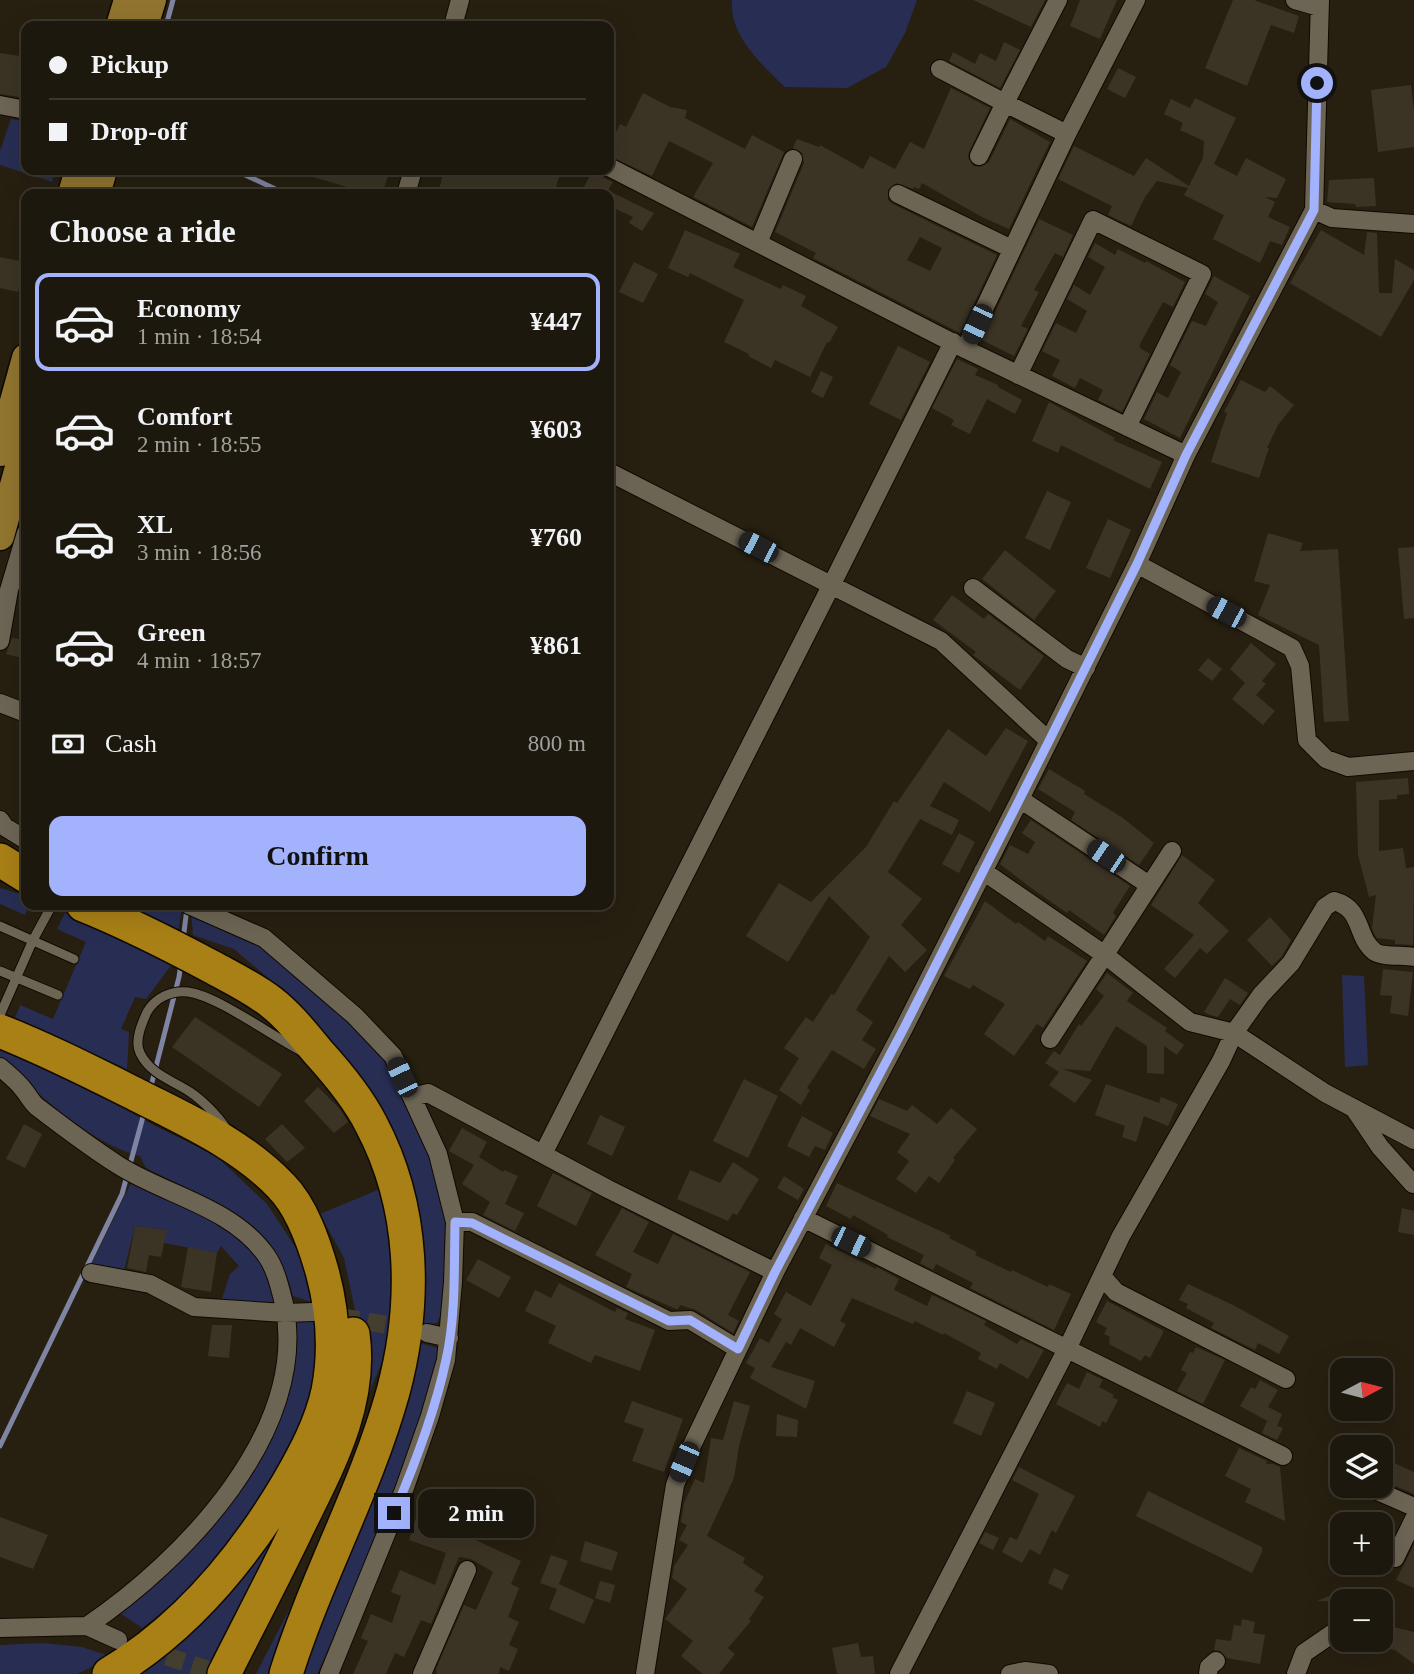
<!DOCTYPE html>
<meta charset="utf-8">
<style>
:root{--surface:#1d180d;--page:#252116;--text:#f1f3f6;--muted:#a0a09d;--line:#3b372e;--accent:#a3b2fd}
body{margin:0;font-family:"Times New Roman",serif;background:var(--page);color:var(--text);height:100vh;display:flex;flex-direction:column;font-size:26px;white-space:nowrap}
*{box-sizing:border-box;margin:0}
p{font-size:23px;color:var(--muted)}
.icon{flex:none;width:38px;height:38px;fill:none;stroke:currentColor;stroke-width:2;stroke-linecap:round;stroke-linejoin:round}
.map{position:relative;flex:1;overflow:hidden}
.panel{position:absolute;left:21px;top:189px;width:593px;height:721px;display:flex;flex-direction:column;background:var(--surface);border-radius:14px;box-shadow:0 7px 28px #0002,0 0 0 2px var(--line)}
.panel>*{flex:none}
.banner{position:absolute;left:21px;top:21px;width:593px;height:154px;border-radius:14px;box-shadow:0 7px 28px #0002,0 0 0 2px var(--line);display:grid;align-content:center;height:154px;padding:0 28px;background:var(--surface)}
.needle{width:46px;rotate:83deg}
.tools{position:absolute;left:1330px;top:1358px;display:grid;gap:14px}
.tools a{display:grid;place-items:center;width:63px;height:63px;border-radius:14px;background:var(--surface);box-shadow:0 7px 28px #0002,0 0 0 2px var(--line);font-size:35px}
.end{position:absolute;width:32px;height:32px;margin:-16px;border:9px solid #a3b2fd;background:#111;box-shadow:0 0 0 4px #111}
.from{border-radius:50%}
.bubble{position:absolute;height:49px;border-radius:14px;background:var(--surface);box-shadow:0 7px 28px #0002,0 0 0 2px var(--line);font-size:23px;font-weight:700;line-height:49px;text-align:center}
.car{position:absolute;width:21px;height:42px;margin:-21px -10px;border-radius:9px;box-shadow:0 0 5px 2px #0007;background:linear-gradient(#222 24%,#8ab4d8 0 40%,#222 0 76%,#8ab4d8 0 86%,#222 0)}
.banner b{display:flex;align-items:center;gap:24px;height:66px;font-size:26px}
.banner b+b{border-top:2px solid var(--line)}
.banner i{width:18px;height:18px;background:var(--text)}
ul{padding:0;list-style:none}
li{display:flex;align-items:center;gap:21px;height:98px;margin:0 14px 10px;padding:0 14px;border:4px solid transparent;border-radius:14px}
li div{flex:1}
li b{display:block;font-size:26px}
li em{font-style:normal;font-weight:700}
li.selected{border-color:var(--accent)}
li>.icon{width:63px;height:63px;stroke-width:1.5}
h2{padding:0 28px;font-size:32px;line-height:84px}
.pay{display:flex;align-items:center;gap:18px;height:77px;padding:0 28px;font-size:26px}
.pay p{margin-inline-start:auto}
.button{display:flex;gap:14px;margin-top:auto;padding:14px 28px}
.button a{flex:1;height:80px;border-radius:14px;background:var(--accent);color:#111;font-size:28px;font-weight:700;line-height:80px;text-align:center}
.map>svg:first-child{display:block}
.green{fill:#282e53}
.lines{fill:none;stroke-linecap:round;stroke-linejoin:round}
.stream{stroke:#7f84a2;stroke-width:5}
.building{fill:#3b3425;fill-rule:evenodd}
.minor-tunnel{stroke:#443e2f;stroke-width:18;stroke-dasharray:18 9;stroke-linecap:butt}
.service-casing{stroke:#100901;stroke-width:11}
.minor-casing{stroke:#100901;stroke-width:20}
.primary-casing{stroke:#100901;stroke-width:31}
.motorway-casing{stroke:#100901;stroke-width:36}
.service{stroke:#6d6554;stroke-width:9}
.minor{stroke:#6d6554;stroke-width:18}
.primary{stroke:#91752f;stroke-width:28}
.motorway{stroke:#a98016;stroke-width:33}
.route{stroke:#a3b2fd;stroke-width:9}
</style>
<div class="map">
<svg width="1414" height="1674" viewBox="0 0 1414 1674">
<rect width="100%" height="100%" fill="#272011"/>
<path class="green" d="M732 0H917L905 33 886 67 847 88 785 87C761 64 729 35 732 0Z
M11 119 26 122V170H56L52 182 0 165V151Z
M0 888 26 896V905H29L25 915 0 904Z
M113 905H172L182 909 178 930 137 910Z
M191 911 258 943 322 996 393 1068 429 1149 445 1215 448 1250 445 1305 437 1323 420 1324 374 1101 288 995 234 949 193 935Z
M65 913 172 964 146 999 135 997 121 1029 129 1032 127 1069 15 1018 20 1005 53 1019 86 942 57 929Z
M1342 975 1364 976 1368 1065 1345 1067Z
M0 1045 36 1061 157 1127 215 1155 267 1204 301 1256 315 1303 293 1296C276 1222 207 1199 146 1168L140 1156C90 1144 39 1093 0 1060Z
M132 1181C197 1211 259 1227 278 1305H220L230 1274 239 1266 221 1246 217 1253 164 1243 166 1230 135 1226 124 1270 90 1267Z
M385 1187 396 1244 389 1344 356 1426 359 1329 344 1258 320 1214Z
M322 1319 321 1357 296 1448 207 1577 142 1628 120 1613C178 1562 240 1508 271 1436 275 1426 281 1416 283 1406 289 1379 290 1349 293 1321Z
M419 1343 441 1349 423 1421 381 1529 317 1674H299Z
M340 1402 212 1674H130Z
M328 1534 276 1674H256Z
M43 1643 82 1647 112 1657 77 1674H0V1645Z"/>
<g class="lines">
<path class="stream" d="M166 26 173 0
M228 170 241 173 286 194
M183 940 187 908
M150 1090 179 977 181 963
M0 1446 122 1194 144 1113"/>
</g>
<path class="building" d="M973 0H1045L1031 27Z
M1080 0H1117L1100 39 1070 26Z
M1233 0H1254L1299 16 1294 33 1271 25 1247 86 1205 68Z
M1004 42 1020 50 1000 88 949 61 953 52 975 64 980 53 996 61Z
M0 53 26 57V98L0 94Z
M1118 68 1136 77 1125 98 1107 89Z
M1411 85 1414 111V147L1378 152 1371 90Z
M951 88 990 108 969 152 968 157 973 166 980 167 989 162 1010 119 1050 142 1009 229 982 217 922 183 919 189 914 187 913 189 896 183 888 190V200L893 204 997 255 960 333 813 258 816 253 775 232 804 163 802 153 793 148 797 139 819 147 820 145 863 169 870 156 895 169 910 142 924 149ZM920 237 942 248 930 271 907 260Z
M643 93 670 107 687 110 685 118 745 149 752 135 784 152 752 227 693 197 713 163 669 141 652 176 609 156V148L620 124 626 127Z
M1195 98 1236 118 1214 164 1237 176 1246 158 1286 179 1277 198 1265 197 1275 202 1268 217 1290 227 1282 245 1270 241 1260 263 1213 239 1224 215 1184 195 1188 188 1157 181 1145 197 1131 226 1108 215 1112 206 1058 179 1074 146 1134 176 1146 158 1189 186 1203 158 1204 141 1180 130 1183 123 1164 114 1171 99 1190 108Z
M301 170H390L382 194H370L300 173Z
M444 170H546L560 174 554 194H438Z
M592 172 613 182 606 194H580Z
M1374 178 1376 206 1356 207 1355 204 1327 202 1329 180Z
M609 191 654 213 642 231 629 223 633 217 609 206Z
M1039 219 1073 235 1063 257 1055 253 1034 290 1039 292 1021 326 1028 329 1014 356 982 340Z
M685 230 740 254 733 267 781 289 783 285 806 296 801 306 838 327 829 343 827 342 810 377 775 360 771 368 748 356 749 354 724 342 744 300 690 273 688 277 668 268Z
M1321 230 1364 255 1367 232 1377 233 1379 293H1392L1395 259 1414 270V280L1381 337 1290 283Z
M1095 243 1115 255 1118 249 1145 263 1146 261 1185 282 1173 307 1163 302 1140 344V348L1150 354 1122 412 1098 400 1103 390 1080 378 1075 388 1052 376 1060 360 1042 351 1056 323 1076 333 1087 311 1067 299 1074 285 1090 295 1105 267 1088 257Z
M0 257 25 262 18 292 0 288Z
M634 262 658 274 643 303 619 292Z
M1214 276 1250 296 1180 438 1144 419 1157 392 1168 398 1181 372 1170 365 1192 321 1206 326 1218 302 1205 294Z
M898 346 930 362 901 420 869 404Z
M957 359 978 369 975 375 998 385V387L1022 400 1015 414 987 399 970 434 951 425 954 420 932 408Z
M821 371 833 377 823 398 811 392Z
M1241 380 1265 392 1270 386 1294 405 1278 425 1267 448H1269L1259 478 1211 462 1227 413 1224 412Z
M1049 402 1115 438 1113 440 1162 462 1150 489 1061 445 1058 453 1032 441Z
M1047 491 1071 502 1050 550 1025 538Z
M1108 519 1131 530 1110 578 1086 568Z
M1268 533 1303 543 1300 551 1338 549 1349 721 1324 722 1319 645 1258 615 1270 585 1254 581Z
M1414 547V618L1404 619 1398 548Z
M1005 550 1056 591 1034 620 982 579Z
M952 595 984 619 988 614 1044 656 1020 690 973 655 976 652 933 620Z
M12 638 26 640 22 658 6 654Z
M1251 643 1276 664 1262 681 1266 684 1256 695 1275 711 1263 725 1232 699 1245 683 1230 669Z
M1208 658 1222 669 1212 681 1198 670Z
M1006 728 1028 741 990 812 944 782 930 806 959 820 952 835 920 819 888 872 922 899 901 925 927 950 905 972 889 956 856 1010 873 1022 862 1040 876 1049 864 1069 832 1050 807 1088 810 1090 801 1105 779 1090 799 1058 784 1048 806 1017 813 1022 831 994 834 995 870 937 829 896 788 962 746 936 779 883 811 902 866 847 894 801 897 803 948 729 986 756Z
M1049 769 1085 791 1084 794 1123 818 1154 843 1139 865 1071 820 1075 812 1038 789Z
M1408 778 1409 794 1397 795V799L1379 800V851L1403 848 1406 868 1414 867 1413 945 1395 944V940L1377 938 1374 934 1372 928 1376 895 1369 897 1358 855 1356 782Z
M1031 820 1130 886 1113 913 1116 916 1104 935 1069 910 1067 913 1030 887 1000 864 1010 845 1028 854 1035 842 1022 833Z
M959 833 975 842 959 873 942 864Z
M1182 855 1215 880 1198 903 1229 931 1207 954 1200 948 1175 978 1164 969 1194 935 1151 905Z
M985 901 1016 924 1018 922 1045 941 1048 936 1087 961 1043 1028 1037 1024 1014 1056 984 1034 1005 1004 973 985 970 989 944 976Z
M1270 917 1291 940 1282 956 1272 966 1247 940Z
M1383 969 1413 972 1408 1016 1390 1013 1392 996 1380 995Z
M1107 973 1133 993 1127 1001 1167 1028 1165 1031 1184 1045 1177 1055 1164 1046V1074L1147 1073V1046L1116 1026 1090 1071 1063 1069 1092 1080 1075 1103 1049 1085 1059 1072 1045 1063 1054 1051 1060 1055 1079 1024 1081 1026 1104 996 1096 989Z
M1225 978 1248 993 1240 1005 1230 999 1218 1017 1210 1015 1204 1012Z
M195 1017 282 1074 259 1107 172 1047Z
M744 1079 778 1096 748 1158 713 1141Z
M1106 1084 1159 1103 1161 1097 1178 1104 1168 1126 1144 1116 1136 1142 1122 1137 1125 1126 1095 1115Z
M318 1087 340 1109 348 1122 334 1133 304 1101Z
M879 1099 907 1111 912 1105 937 1124 951 1108 977 1129 953 1158 955 1160 939 1183 929 1176 916 1193 896 1179 909 1161 897 1152 910 1134 870 1116Z
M600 1115 625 1127 612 1156 587 1144Z
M802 1116 833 1133 825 1150 815 1146 809 1157 787 1146Z
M24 1124 42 1134 25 1168 6 1159Z
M282 1124 305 1148 287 1162 265 1139Z
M462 1128 487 1142 479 1157 503 1172 504 1170 518 1176 505 1204 524 1213 515 1231 483 1215 490 1202 462 1184 474 1165 449 1151Z
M733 1162 759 1179 737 1215 733 1213 728 1221 677 1199 690 1170 720 1183Z
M553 1173 592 1193 576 1226 537 1206Z
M784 1176 804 1189 798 1200 777 1188Z
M837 1183 951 1236 949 1238 977 1252 975 1255 1011 1272 1012 1270 1048 1287 1049 1284 1071 1294 1054 1330 970 1288 973 1283 936 1264 933 1270 920 1263 924 1255 887 1237 888 1235 853 1215 851 1219 826 1206Z
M622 1208 649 1222 633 1252 658 1264 673 1234 750 1272 728 1315 739 1321 733 1333 696 1310 680 1305 678 1309H676L626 1287 632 1274 595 1255Z
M1402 1208 1414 1211V1235L1398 1232Z
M135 1226 167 1230 161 1257 149 1255 146 1272 127 1268Z
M826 1244 876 1269 877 1267 899 1279 894 1290 927 1306 932 1295 986 1321 984 1325 1017 1344 1021 1339 1044 1350 1028 1379 1000 1363 997 1369 978 1359 981 1353 944 1333 943 1335 915 1321 913 1324 852 1298 840 1321 846 1324 834 1347 800 1328 791 1345 786 1342 771 1367 815 1381 806 1409 750 1378 755 1368 746 1363 760 1338 769 1343 782 1319 774 1314 786 1292 811 1306 832 1265 819 1258Z
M188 1247 217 1253 211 1292 181 1287Z
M478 1259 511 1277 499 1298 466 1280Z
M559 1283 615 1312 617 1308 628 1313 625 1319 655 1330 640 1371 595 1355 591 1363 548 1343 556 1326 525 1311 535 1290 551 1298Z
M1188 1284 1233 1305 1289 1336 1279 1354 1258 1343 1255 1350 1211 1328 1214 1323 1186 1308 1188 1304 1179 1300Z
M1107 1301 1164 1331 1150 1358 1145 1355 1141 1361 1109 1344 1110 1337 1104 1334 1107 1328 1096 1322Z
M212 1325H232L229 1358 208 1356Z
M1196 1347 1225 1360 1203 1404 1177 1391 1187 1373 1181 1370 1190 1352 1193 1353Z
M1087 1372 1103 1380 1099 1387 1114 1395 1112 1397 1118 1400 1106 1423 1102 1421 1100 1427 1056 1404 1067 1383 1079 1389Z
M1260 1380 1278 1390 1268 1407 1282 1414 1277 1426 1283 1428 1277 1440 1262 1433 1267 1421 1271 1423 1240 1406 1251 1387 1255 1389Z
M967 1391 995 1403 981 1436 953 1423Z
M632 1401 683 1419 664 1472 632 1461 644 1429 624 1422Z
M734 1401 750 1406 739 1446 734 1478 707 1536 745 1558 743 1563 764 1577 754 1591 764 1597 749 1619 751 1621 728 1648 735 1654 719 1674H703L681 1656 693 1641 665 1619 687 1589 672 1578 674 1566 688 1545 679 1540 687 1525 681 1522 684 1503 695 1479 704 1483 711 1438 723 1440Z
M777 1414 798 1420 797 1437 776 1436Z
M1239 1448 1267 1461 1266 1464H1273L1280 1467 1285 1521 1245 1502 1251 1489 1225 1476Z
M1381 1457 1414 1472V1494L1381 1480Z
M1019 1467 1075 1496 1056 1533 1052 1530 1040 1555 1030 1549 1022 1563 1002 1552 1010 1537 1017 1540 1039 1494 1012 1480Z
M1148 1491 1262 1547V1552L1252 1573 1136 1516Z
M0 1517 48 1535 33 1569 0 1557Z
M416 1518 469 1537 521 1561 511 1584 519 1588 508 1617 519 1622 509 1645 518 1649 509 1671 500 1667 499 1674H437L436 1669 464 1605 476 1610 493 1572 471 1559 459 1557 431 1624 421 1620 404 1657 395 1653 386 1674H353L368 1641 361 1638 371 1614 392 1623 401 1596 391 1592 400 1570 435 1585 446 1553 409 1540Z
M985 1532 999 1538 993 1550 979 1543Z
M585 1541 618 1552 612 1571 580 1561Z
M1414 1545V1588L1396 1580Z
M551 1555 568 1561 557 1589 540 1583Z
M1054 1568 1069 1575 1062 1590 1048 1583Z
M600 1581 615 1585 610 1603 595 1598Z
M559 1584 594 1600 584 1624 549 1609Z
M1351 1587 1357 1601H1317Z
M1242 1619 1255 1622 1253 1633 1265 1635 1260 1664 1227 1658 1220 1651 1214 1650 1216 1639 1231 1641 1234 1625 1241 1626Z
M1381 1624 1414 1632V1664L1395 1650 1381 1647Z
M858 1643 861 1657 873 1656 875 1674H837L832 1648Z"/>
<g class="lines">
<path class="minor-tunnel" d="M341 1317 410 1329
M141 1648 221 1674"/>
<g class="service-casing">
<path id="service" d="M0 926 74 959
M0 971 58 995
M0 1015 33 940 52 905
M225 1127C217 1115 202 1100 190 1092 172 1080 151 1075 140 1053 134 1041 142 1023 147 1012 155 998 171 990 188 992 218 996 273 1037 303 1052"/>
</g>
<g class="minor-casing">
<path id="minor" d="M1058 0 1005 103 1067 134
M1295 0 1319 7
M453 26 460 0
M940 69 1005 103 979 156
M0 105 26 110
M609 167 965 349 1186 455
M406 194 413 170
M898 194 1012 249
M1314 210 1332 218 1414 224
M758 243 793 159
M965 349 1067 134 1136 0
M1018 375 1093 220 1202 274 1127 427
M609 472 941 641 1049 741
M1137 564 1292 648 1300 666 1307 740 1326 759 1348 767 1414 761
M973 588 1067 659 1086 668
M0 641 9 590 26 533
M0 703 26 713
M1020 799 1149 885
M0 820 5 827 26 840
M983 871 1105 955 1190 1022 1234 1033 1325 1093 1414 1140
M189 905 264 938 355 1016 393 1056 438 1154 455 1222 453 1282 446 1360 430 1416 404 1490 329 1674
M1050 1039 1172 851
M0 1067C8 1074 17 1081 23 1089 28 1095 31 1101 36 1106 62 1126 90 1147 118 1165 165 1195 232 1207 266 1255 276 1269 280 1288 284 1304 310 1431 183 1561 87 1626
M412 1097 428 1093 608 1189 775 1272
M1355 1110 1380 1147 1413 1184
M543 1154 832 584 953 342
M803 1218 1283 1456
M455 1222H472L669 1321 690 1320 738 1349
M91 1273 150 1284 194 1307 285 1313 313 1312
M1102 1276 1116 1292 1286 1379
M427 1333 449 1338
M1373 1489 1414 1507
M1395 1558 1414 1519
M0 1628 87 1626 118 1640
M422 1674 467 1570
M645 1674 675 1485 684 1462 775 1272 904 1028 1020 799 1137 564 1186 455 1314 210 1320 0
M899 1674 1067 1349 1121 1236 1221 1061 1234 1033 1261 995 1291 963 1325 907 1334 901C1364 909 1355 937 1375 952 1382 957 1404 955 1414 957
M1010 1674 1025 1671 1049 1674
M1208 1674 1209 1667 1216 1661
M1296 1674 1304 1653 1336 1631"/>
</g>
<g class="primary-casing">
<path id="primary" d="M120 26 128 0
M144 26 152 0
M72 194 79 170
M96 194 103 170
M0 452 26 358
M0 536 26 442"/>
</g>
<g class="motorway-casing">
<path id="motorway" d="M0 860 26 876
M83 905C128 923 169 944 212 967 232 978 253 988 271 1002 289 1016 303 1034 318 1052 338 1074 358 1098 371 1124 415 1207 417 1303 393 1392 366 1489 316 1578 286 1674
M0 1031C48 1050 93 1073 139 1096 188 1121 242 1145 281 1186 302 1207 314 1243 322 1271 333 1311 336 1350 328 1391 321 1424 304 1455 288 1483 243 1559 186 1628 109 1674
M224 1674C248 1626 273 1579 296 1531 326 1469 363 1406 353 1334"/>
</g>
<use href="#service" class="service"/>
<use href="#minor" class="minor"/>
<use href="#primary" class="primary"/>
<use href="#motorway" class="motorway"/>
</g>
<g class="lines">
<path class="route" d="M394 1513C415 1464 435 1412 446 1360 456 1316 454 1267 455 1222L472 1223 669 1321 690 1320 738 1349 775 1272 904 1028 1049 741 1137 564 1186 455 1314 210 1317 83"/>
</g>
</svg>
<div class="tools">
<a><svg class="needle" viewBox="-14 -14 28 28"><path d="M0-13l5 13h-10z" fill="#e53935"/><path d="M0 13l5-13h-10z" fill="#a0a09d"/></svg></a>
<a><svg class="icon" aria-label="layers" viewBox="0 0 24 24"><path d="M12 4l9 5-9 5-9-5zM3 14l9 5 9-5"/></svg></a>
<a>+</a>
<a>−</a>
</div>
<i class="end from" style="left:1317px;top:83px"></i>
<i class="end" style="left:394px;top:1513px"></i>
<div class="bubble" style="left:418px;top:1489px;width:116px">2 min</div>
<i class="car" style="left:977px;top:324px;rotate:205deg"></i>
<i class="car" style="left:758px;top:547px;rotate:297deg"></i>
<i class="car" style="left:1226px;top:612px;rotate:298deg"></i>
<i class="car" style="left:1106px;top:856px;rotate:304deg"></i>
<i class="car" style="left:402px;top:1077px;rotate:335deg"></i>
<i class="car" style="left:851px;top:1242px;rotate:116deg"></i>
<i class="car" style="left:684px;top:1462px;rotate:203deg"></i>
<div class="banner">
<b><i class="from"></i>Pickup</b>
<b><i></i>Drop-off</b>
</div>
<section class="panel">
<h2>Choose a ride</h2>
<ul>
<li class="selected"><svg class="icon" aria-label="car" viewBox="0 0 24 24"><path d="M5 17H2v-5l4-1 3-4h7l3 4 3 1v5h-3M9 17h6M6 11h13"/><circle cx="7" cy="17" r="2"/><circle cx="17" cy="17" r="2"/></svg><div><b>Economy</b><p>1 min · 18:54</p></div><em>¥447</em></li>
<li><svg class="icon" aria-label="car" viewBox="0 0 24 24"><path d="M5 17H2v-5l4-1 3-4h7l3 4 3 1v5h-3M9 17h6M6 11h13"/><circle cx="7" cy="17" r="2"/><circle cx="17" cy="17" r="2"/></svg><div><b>Comfort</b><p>2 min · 18:55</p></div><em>¥603</em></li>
<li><svg class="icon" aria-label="car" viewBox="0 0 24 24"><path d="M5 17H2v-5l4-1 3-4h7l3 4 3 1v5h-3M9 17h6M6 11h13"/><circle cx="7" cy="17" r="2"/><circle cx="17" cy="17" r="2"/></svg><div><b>XL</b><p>3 min · 18:56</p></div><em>¥760</em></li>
<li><svg class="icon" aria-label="car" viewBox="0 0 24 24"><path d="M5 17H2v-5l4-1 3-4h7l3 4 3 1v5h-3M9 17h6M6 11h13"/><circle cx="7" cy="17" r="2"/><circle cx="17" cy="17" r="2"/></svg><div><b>Green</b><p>4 min · 18:57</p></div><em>¥861</em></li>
</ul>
<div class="pay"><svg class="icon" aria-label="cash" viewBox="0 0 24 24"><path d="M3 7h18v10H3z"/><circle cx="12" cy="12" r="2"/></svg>Cash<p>800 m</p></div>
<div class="button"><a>Confirm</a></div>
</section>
</div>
